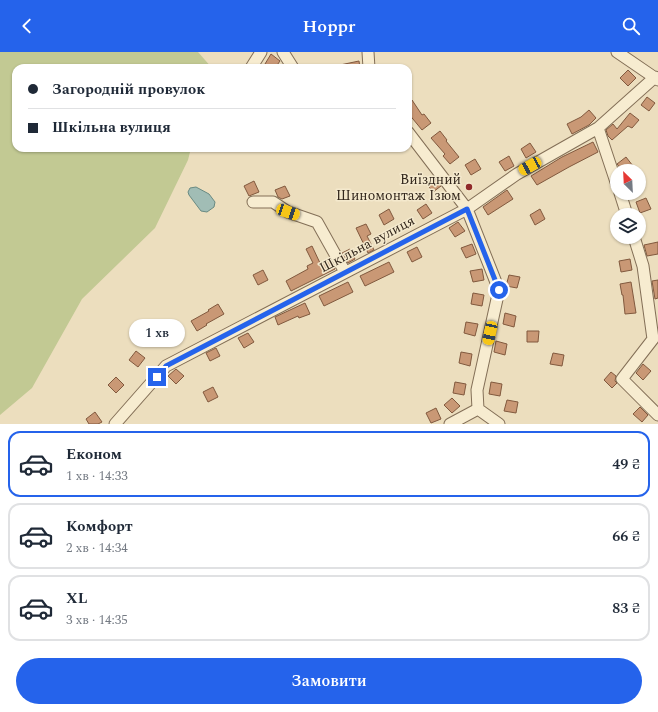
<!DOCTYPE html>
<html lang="uk">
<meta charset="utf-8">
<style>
:root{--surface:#fff;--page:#f6f6f7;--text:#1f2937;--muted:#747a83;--line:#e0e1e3;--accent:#2563eb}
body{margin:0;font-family:Spectral,serif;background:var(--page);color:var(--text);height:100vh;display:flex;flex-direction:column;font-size:15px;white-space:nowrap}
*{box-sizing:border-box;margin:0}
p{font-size:13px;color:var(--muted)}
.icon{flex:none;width:22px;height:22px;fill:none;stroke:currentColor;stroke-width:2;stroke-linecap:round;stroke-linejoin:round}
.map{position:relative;height:372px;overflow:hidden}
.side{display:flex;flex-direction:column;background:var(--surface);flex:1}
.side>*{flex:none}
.top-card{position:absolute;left:12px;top:12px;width:400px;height:88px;border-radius:12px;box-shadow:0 1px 3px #0004;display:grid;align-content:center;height:88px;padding:0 16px;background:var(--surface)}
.needle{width:26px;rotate:336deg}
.fabs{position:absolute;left:610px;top:112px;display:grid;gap:8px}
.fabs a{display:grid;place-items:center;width:36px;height:36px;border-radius:50%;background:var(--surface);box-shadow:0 1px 3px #0004;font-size:20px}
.end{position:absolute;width:18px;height:18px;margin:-9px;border:5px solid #2563eb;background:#fff;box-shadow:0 0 0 2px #fff}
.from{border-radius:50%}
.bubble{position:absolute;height:28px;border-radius:14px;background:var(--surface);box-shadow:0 1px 3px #0004;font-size:13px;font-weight:600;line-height:28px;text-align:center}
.car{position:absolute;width:12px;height:24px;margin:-12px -6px;border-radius:5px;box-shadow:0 0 3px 1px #0007;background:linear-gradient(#f5c518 24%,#345 0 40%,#f5c518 0 76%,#345 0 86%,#f5c518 0)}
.top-card b{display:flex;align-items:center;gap:14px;height:38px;font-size:15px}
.top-card b+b{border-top:1px solid var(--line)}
.top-card i{width:10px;height:10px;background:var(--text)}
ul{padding:7px 0 0;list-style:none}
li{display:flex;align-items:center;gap:12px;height:66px;margin:0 8px 6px;padding:0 8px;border:2px solid var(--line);border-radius:12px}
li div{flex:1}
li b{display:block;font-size:15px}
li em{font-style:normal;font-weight:600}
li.active{border-color:var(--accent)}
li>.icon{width:36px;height:36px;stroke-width:1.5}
.primary-button{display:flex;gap:8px;margin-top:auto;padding:8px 16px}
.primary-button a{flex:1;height:46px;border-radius:24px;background:var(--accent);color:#fff;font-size:16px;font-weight:600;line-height:46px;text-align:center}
header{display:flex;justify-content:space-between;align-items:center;height:52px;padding:0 16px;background:var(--accent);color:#fff;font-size:18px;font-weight:600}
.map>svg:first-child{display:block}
.green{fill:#c2c993}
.water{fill:#a1bdb5;stroke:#698a82}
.building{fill:#c99875;stroke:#81593e}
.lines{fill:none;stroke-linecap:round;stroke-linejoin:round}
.minor-casing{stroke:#836f57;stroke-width:13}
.minor{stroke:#f7ecd0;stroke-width:11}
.route{stroke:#2563eb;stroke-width:5}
.poi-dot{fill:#902a2a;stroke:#f4e9cd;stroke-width:1.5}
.labels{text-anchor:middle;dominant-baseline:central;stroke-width:3;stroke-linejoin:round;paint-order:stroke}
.poi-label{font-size:14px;fill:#33271c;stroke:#f4e9cd;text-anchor:end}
.street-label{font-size:14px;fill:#33271c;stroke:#f4e9cd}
</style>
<header><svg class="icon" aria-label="back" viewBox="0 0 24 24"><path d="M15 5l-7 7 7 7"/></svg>Hoppr<svg class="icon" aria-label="search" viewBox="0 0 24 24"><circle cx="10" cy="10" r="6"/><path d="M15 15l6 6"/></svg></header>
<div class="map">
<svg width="658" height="372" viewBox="0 0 658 372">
<rect width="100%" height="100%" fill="#ecdebe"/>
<path class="green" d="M0 0H198L212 16H16V96H191L188 108 155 176 82 247 32 336 0 363Z"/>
<path class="water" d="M196 135 209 142 215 150 214 155 207 160 201 159 189 143 188 140 190 136Z"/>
<path class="building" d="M271 2 280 9 275 16H271L265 12Z
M359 9 360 16H340V13Z
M628 18 636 26 628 34 620 26Z
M647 45 655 51 649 59 641 53Z
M412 48 422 63 424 62 431 71 422 78 408 61V51Z
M589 58 596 66 589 73 572 82 567 72 581 65Z
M630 61 639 68 632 76 628 74 612 88 608 84 606 78 613 72 617 77Z
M440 79 447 88 446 89 459 105 450 112 443 104 445 102 431 86Z
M593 90 598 100 569 115 537 133 531 124 562 105Z
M530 91 536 100 526 106 521 97Z
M509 104 514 114 505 119 499 110Z
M626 105 633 114 627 119H623L617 112Z
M475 107 481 117 471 123 465 113Z
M434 125 441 134 433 140 426 131Z
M254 129 259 140 249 144 244 134Z
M285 134 290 144 282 147 278 145 275 138Z
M507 138 513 147 488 163 483 155Z
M646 146 651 157 640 161 636 150Z
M426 152 432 161 423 167 417 158Z
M389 157 394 167 384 173 379 163Z
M540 157 545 167 535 173 530 163Z
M458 170 465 179 455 185 449 176Z
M366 172 371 182 367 184 374 198 368 201 356 176Z
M658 190V202L647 204 644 193Z
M472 192 476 202 466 206 461 196Z
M312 194 320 211 330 207 335 217 291 239 286 229 308 217 307 214 313 211 306 197Z
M417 195 422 205 412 210 407 200Z
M350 197 355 207 348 211 342 201Z
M630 207 632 218 621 220 619 209Z
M389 210 394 220 365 234 360 224Z
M482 217 484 228 473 230 470 219Z
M263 218 268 228 258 233 253 223Z
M509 223 520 225 517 236 506 234Z
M658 228V246L655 247 652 229Z
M348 230 353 240 324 254 319 244Z
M631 230 636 261 625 262 623 243H622L620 232Z
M473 241 484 243 482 254 471 252Z
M305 251 310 262 299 266 298 264 278 273 275 265Z
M218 252 224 262 206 272 207 273 197 279 191 269 209 259 208 258Z
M505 261 516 264 514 275 503 272Z
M466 270 478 272 475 284 464 281Z
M178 277 183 287 172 292 168 282Z
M527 279H539L538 290H527Z
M248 281 254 290 244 296 238 286Z
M496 289 507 292 505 303 494 300Z
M216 296 220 304 210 309 206 301Z
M136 299 145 306 138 315 129 308Z
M461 300 472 302 470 314 459 311Z
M553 301 564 303 562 314 550 312Z
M643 312 651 319 643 328 636 321Z
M176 317 184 324 176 332 168 324Z
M611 320 616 324 615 329 617 331 612 336 604 328Z
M116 325 124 333 116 341 108 333Z
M455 330 466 332 464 343 453 341Z
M491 330 502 332 500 344 489 342Z
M213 335 218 345 208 350 203 340Z
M452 346 460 354 452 361 444 353Z
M507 348 518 350 516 361 504 359Z
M640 355 648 363 642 370 633 362Z
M436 356 441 367 431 371 426 361Z
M95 360 102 370 98 372H89L86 367Z"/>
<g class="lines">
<g class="minor-casing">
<path id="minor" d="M283 0 293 16
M368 0 369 16
M617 0 658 28
M251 16 261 0
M598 76 617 133
M408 80 467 157 499 238 477 338 478 357 499 372
M620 141 627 163
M253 150H273L288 160 317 170 345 220
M634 185 643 214 653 287 622 327 658 363
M115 372 166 314 467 157 517 122 598 76 655 25
M450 372 478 357"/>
</g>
<use href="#minor" class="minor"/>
</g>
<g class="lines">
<path class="route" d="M157 325 166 314 467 157 499 238"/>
</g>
<circle class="poi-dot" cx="469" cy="135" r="4"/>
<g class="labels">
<g class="poi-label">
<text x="461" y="127">Виїздний<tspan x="461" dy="16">Шиномонтаж Ізюм</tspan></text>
</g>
<g class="street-label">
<text transform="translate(367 192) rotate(-28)">Шкільна вулиця</text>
</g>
</g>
</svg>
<div class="fabs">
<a><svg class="needle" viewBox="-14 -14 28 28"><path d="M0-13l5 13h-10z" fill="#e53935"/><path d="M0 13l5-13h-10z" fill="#747a83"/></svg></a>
<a><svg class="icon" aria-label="layers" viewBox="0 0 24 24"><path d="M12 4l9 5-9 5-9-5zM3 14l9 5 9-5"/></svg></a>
</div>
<i class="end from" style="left:499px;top:238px"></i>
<i class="end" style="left:157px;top:325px"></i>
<div class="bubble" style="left:129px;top:267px;width:56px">1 хв</div>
<i class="car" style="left:530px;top:114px;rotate:241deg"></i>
<i class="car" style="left:288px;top:160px;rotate:109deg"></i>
<i class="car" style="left:490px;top:281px;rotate:192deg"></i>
<div class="top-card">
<b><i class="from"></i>Загородній провулок</b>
<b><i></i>Шкільна вулиця</b>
</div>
</div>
<section class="side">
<ul>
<li class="active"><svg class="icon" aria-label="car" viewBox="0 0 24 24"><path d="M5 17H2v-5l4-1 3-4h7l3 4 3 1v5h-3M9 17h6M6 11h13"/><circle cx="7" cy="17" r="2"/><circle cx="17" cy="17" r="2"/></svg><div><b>Економ</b><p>1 хв · 14:33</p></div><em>49 ₴</em></li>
<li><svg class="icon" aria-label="car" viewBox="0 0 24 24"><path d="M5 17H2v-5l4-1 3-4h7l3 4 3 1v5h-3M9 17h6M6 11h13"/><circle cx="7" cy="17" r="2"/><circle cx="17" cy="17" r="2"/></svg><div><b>Комфорт</b><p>2 хв · 14:34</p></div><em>66 ₴</em></li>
<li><svg class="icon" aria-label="car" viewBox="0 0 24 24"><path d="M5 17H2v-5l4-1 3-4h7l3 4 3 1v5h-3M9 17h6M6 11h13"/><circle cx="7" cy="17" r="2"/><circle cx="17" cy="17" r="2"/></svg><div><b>XL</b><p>3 хв · 14:35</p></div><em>83 ₴</em></li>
</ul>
<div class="primary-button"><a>Замовити</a></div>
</section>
